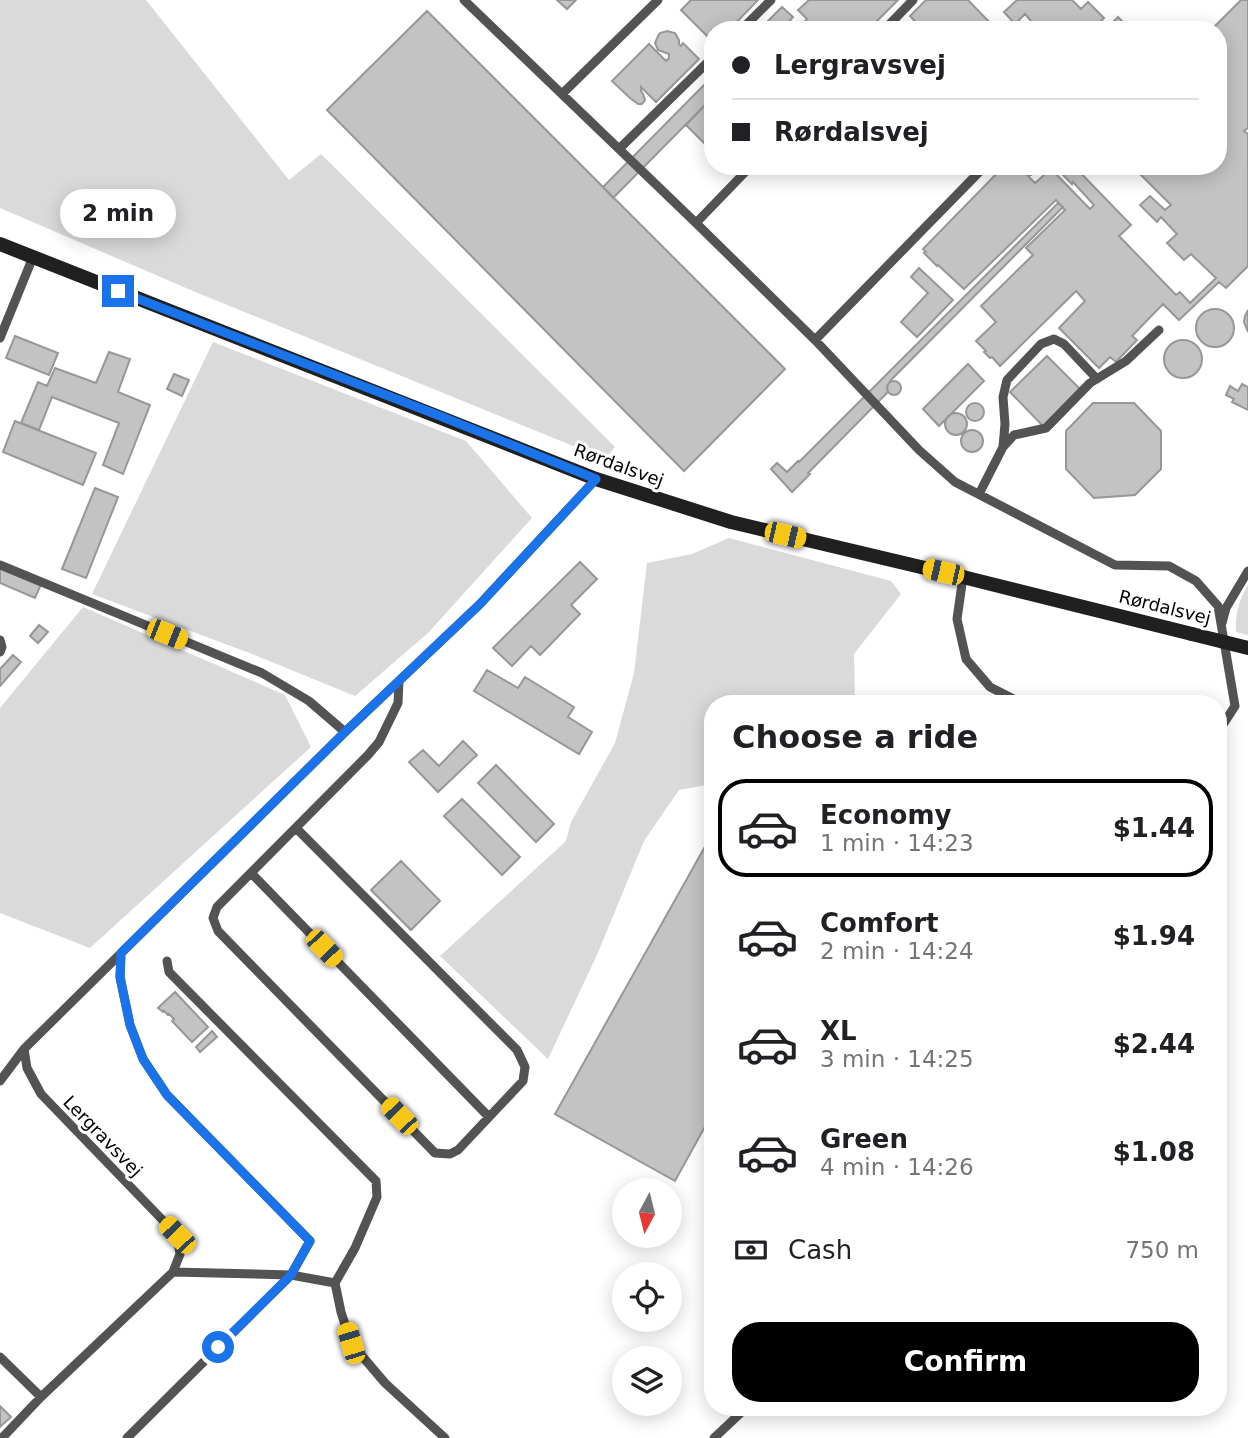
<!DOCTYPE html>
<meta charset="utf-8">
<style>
:root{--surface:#fff;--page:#f6f6f6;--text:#202124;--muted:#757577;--line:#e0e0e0;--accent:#000}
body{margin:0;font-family:"DejaVu Sans",sans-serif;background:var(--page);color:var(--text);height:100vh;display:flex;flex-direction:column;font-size:26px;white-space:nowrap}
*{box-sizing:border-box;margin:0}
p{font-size:23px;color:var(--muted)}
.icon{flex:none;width:38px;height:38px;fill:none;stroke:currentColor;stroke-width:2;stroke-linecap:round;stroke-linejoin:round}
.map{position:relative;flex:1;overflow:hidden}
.details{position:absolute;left:704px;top:695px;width:523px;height:721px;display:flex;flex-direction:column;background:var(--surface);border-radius:28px;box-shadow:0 4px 18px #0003}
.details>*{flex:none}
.guide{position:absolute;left:704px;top:21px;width:523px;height:154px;border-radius:28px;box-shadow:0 4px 18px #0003;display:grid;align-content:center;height:154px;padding:0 28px;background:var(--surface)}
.needle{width:46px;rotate:187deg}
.tools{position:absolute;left:612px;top:1178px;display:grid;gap:14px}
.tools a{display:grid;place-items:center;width:70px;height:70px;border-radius:50%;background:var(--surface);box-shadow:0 4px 18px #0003;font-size:35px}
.end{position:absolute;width:32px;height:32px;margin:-16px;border:9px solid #1a73e8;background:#fff;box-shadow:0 0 0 4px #fff}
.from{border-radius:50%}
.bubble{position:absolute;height:49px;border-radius:24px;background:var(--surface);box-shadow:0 4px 18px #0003;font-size:23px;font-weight:700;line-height:49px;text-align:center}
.car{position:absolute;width:21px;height:42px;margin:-21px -10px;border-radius:9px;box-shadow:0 0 5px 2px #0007;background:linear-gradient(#f5c518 24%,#345 0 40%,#f5c518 0 76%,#345 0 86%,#f5c518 0)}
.guide b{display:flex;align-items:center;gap:24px;height:66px;font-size:26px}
.guide b+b{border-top:2px solid var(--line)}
.guide i{width:18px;height:18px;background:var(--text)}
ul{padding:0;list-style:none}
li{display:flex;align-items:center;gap:21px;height:98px;margin:0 14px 10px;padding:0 14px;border:4px solid transparent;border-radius:28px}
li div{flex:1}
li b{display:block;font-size:26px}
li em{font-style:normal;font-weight:700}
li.active{border-color:var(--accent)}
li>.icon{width:63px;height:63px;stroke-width:1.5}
h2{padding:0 28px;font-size:32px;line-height:84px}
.pay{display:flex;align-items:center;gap:18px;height:77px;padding:0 28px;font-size:26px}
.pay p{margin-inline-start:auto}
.button{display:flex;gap:14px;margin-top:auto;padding:14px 28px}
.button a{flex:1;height:80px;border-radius:28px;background:var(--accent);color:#fff;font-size:28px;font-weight:700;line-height:80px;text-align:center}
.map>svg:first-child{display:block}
.green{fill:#dadada}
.building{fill:#c3c3c3;stroke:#979797;stroke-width:2}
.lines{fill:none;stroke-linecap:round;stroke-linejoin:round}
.lane{stroke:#535353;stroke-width:9}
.secondary{stroke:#202020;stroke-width:14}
.secondary-bridge{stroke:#202020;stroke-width:14}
.route{stroke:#1a73e8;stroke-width:9}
.labels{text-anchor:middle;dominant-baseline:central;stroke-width:6;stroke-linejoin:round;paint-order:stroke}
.street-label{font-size:18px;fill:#000;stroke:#fff}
</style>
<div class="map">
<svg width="1248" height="1438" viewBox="0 0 1248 1438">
<rect width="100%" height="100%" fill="#fff"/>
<path class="green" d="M0 0H146L289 180 321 154 615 447 605 459 193 291 0 208Z
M213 342 466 441 532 518 428 633 355 696 257 656 92 594Z
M729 538 891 581 901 594 854 654 855 703 712 704V784L679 790 644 841 597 955 548 1059 440 956 566 841 571 822 615 743 634 673 647 563 692 554Z
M1248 585V635L1236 632C1235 614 1239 600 1248 585Z
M83 607 285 695 311 747 90 948 0 913V708Z"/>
<path class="building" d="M557 0H576L567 9Z
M691 0H758L729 30H712V41L681 10Z
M809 0H898L868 30H799L798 29 807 19 798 10Z
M926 0H968L997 30H923L910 16Z
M1017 0H1072L1081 9 1088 2 1104 18 1092 30H1025L1032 22 1025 14 1015 24 1004 12Z
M1241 0H1248V128L1244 131 1248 134V266L1226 288 1219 282 1179 320 1163 304 1132 336 1137 340 1116 362 1110 357 1099 368 1059 328 1085 301 1076 291 1000 366 992 357 990 358 984 352 986 351 976 341 996 322 981 306 1033 255 1026 248 1065 210 1056 200 964 289 938 265 937 266 924 253 926 252 923 249 1004 166H1018L1035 183 1051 169 1090 209 1094 205 1073 182 1072 184 1054 166H1074L1131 225 1119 236 1176 295 1180 292 1190 303 1216 278 1191 254 1184 260 1167 243 1177 234 1161 217 1157 222 1140 205 1150 196 1165 210 1171 205 1132 166H1218V30H1211Z
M782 7 793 17 781 30H759Z
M427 11 785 369 684 471 327 110Z
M1118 17 1131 30H1105Z
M667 31 675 33 679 40V44L681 46 683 43 699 59 656 102 641 87V91L643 94 645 100 642 104H638L630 98 612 81 649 44 666 61 669 58V54L658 50 655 43 658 36 660 33Z
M712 77V98L613 198 603 187Z
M712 98V151L686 125Z
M1023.5 170a5.5 5.5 0 1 1 11 0a5.5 5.5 0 1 1-11 0Z
M1058 203 1063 207 891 380 887 386 888 392 808 473 810 474 792 492 771 469 777 463 787 472 798 461 799 462Z
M919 268 953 300 917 337 901 322 928 293 911 277Z
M1196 328a19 19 0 1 1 38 0a19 19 0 1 1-38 0Z
M1248 310V332L1244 322 1245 316Z
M15 336 58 353 49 375 6 358Z
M1164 359a19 19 0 1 1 38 0a19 19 0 1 1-38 0Z
M109 352 130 359 118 392 150 405 123 474 103 465 119 423 52 397 39 430 21 423 38 382 47 386 55 368 96 383Z
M1047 356 1080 389 1043 426 1010 392Z
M968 364 984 381 939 426 923 409Z
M174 374 189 380 182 396 167 389Z
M887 388a7 7 0 1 1 14 0a7 7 0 1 1-14 0Z
M1242 384 1248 387V410L1232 402 1234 399 1226 395 1230 386 1238 391Z
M1093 403H1134L1161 431V469L1135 495 1094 498 1066 469V431Z
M966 412a9 9 0 1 1 18 0a9 9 0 1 1-18 0Z
M945 424a11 11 0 1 1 22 0a11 11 0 1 1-22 0Z
M15 421 96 453 83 485 3 452Z
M961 441a11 11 0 1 1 22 0a11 11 0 1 1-22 0Z
M95 488 118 497 86 578 62 569Z
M580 562 597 579 571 605 580 614 540 655 531 646 512 666 493 648Z
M0 568 42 582 35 598 0 583Z
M39 625 48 632 38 643 30 636Z
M13 655 21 662 0 686V669Z
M487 670 518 688 525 677 574 707 568 717 592 732 579 754 474 691Z
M463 741 477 755 438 792 409 762 423 750 439 766Z
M496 765 554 824 536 842 478 783Z
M462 799 520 857 502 875 444 816Z
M712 834V1114L675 1181 555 1114Z
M401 861 440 901 411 930 371 890Z
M175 992 208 1027 192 1042 172 1021 174 1019 169 1014 168 1015 164 1011 163 1012 158 1008Z
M212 1031 217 1037 200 1052 196 1047Z
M0 1406 11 1417 0 1427Z"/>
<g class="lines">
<path class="lane" d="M464 0 696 223 815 340 919 450 955 482 1115 565 1169 566 1196 581 1218 606 1235 706 1222 726 1218 728
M741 30 771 0
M884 30 913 0
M562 94 658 0
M619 149 712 58
M696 223 751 166
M0 338 33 257
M815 340 985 166
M1003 447 1005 424 1003 397 1007 380 1041 344 1054 339 1064 344 1097 379
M979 494 1003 447 1014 435 1046 428 1090 383 1126 361 1159 330
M0 565 262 673 309 701 345 732
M963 577 957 619 966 659 990 687 1023 704
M1222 623 1226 608 1248 571
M0 640 2 647 0 652
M296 828 517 1050 525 1067 523 1081 458 1150 450 1154 435 1153 218 931 213 918 217 907 368 755 379 742 398 703 399 681
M251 873 489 1117
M121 953 120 977 130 1025 143 1059 167 1095 310 1241 291 1275 335 1283 341 1312 351 1343 385 1383 445 1438
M167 961 169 972 376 1181 377 1197 355 1248 335 1283
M24 1049 345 732 480 604 596 479
M0 1081 24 1049 27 1068 41 1094 177 1235 180 1254 173 1272 41 1397 2 1438
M0 1357 41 1397
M127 1438 291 1275 173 1272
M714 1438 747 1407"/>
<path class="secondary" d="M0 244 596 479 731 522 963 577 1192 634"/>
<path class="secondary-bridge" d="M1192 634 1248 648"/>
</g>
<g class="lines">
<path class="route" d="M118 291 440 416 596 479 480 604 345 732 121 953 120 977 130 1025 143 1059 167 1095 310 1241 291 1275 218 1347"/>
</g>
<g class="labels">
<g class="street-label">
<text transform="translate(619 465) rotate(20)">Rørdalsvej</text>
<text transform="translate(1165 607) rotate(14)">Rørdalsvej</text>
<text transform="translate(103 1136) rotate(46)">Lergravsvej</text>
</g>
</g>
</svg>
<div class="tools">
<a><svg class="needle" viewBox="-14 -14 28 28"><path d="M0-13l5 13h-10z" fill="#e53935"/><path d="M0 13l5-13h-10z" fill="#757577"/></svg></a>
<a><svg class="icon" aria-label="locate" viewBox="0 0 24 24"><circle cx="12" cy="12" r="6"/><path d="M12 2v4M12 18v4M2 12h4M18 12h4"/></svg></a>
<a><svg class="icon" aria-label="layers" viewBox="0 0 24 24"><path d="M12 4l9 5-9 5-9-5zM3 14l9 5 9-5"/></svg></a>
</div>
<i class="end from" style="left:218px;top:1347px"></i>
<i class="end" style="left:118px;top:291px"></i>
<div class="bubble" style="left:60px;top:189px;width:116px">2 min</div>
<i class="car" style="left:785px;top:535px;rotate:103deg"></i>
<i class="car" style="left:943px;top:572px;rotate:283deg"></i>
<i class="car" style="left:167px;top:634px;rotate:112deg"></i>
<i class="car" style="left:324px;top:948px;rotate:136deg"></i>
<i class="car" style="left:399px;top:1116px;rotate:316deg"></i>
<i class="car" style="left:177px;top:1235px;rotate:316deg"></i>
<i class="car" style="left:351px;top:1343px;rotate:343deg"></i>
<div class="guide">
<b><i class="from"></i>Lergravsvej</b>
<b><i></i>Rørdalsvej</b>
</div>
<section class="details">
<h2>Choose a ride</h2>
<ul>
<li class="active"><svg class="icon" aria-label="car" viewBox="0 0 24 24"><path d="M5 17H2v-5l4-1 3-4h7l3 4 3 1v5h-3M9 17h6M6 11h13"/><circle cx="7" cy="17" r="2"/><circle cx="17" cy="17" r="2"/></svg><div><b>Economy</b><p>1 min · 14:23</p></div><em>$1.44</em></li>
<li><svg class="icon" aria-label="car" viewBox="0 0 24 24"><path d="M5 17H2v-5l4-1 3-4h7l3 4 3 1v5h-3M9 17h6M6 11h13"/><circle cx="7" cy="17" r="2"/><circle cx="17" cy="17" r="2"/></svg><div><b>Comfort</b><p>2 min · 14:24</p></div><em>$1.94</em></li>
<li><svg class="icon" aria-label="car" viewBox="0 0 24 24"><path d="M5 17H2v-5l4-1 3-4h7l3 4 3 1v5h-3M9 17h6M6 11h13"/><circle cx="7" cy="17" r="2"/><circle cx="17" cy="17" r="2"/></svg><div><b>XL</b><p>3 min · 14:25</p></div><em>$2.44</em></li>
<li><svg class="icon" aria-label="car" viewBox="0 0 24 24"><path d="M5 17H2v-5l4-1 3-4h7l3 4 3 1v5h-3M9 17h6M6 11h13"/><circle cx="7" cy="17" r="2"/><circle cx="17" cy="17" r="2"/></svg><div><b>Green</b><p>4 min · 14:26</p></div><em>$1.08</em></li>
</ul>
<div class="pay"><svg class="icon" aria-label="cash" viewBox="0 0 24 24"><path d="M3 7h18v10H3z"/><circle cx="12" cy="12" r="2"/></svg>Cash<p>750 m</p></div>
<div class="button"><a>Confirm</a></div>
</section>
</div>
